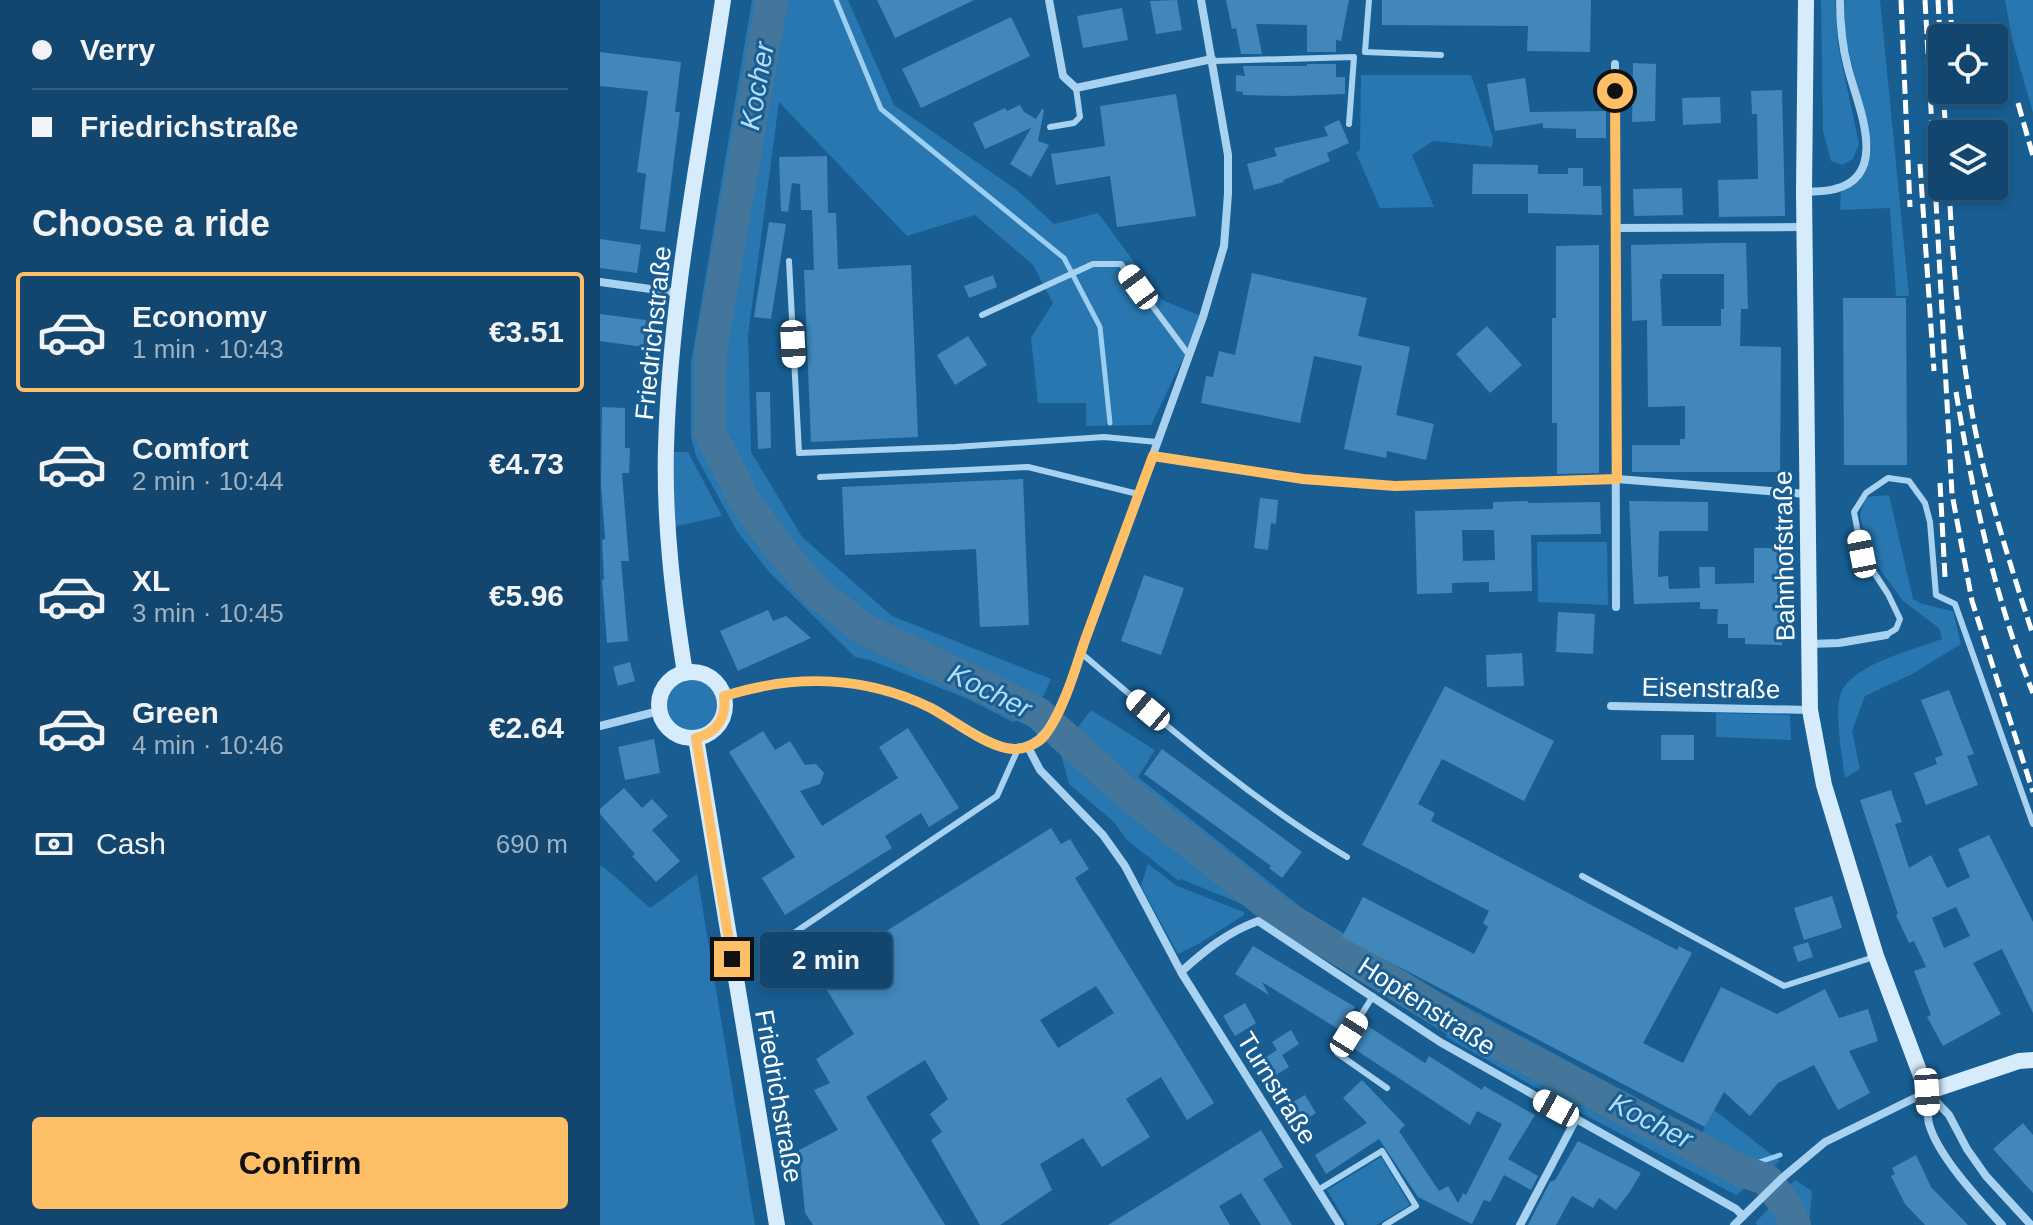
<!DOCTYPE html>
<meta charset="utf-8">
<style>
:root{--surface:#12466e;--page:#1b4d73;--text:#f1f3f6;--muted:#9cb1c2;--line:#315e81;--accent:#ffbf67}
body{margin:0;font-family:Helvetica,sans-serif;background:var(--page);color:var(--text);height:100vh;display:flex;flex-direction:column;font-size:30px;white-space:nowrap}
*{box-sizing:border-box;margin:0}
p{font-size:26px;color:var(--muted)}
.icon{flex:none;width:44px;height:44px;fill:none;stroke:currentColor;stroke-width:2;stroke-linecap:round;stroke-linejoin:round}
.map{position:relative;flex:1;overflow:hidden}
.drawer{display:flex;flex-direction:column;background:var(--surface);width:600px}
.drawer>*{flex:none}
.banner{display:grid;align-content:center;height:176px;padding:0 32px;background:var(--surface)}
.controls{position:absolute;left:1328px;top:24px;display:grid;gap:16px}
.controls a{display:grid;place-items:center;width:80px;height:80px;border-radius:8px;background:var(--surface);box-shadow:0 4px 12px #0003,0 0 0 2px var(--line);font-size:40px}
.end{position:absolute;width:36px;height:36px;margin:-18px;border:10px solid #ffbf67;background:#111;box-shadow:0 0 0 4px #111}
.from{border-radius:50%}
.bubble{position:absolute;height:56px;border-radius:8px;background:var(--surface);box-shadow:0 4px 12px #0003,0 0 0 2px var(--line);font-size:26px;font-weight:600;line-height:56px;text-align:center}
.car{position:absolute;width:24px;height:48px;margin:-24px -12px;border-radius:10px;box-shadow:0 0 6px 2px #0007;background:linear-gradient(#fff 24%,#345 0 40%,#fff 0 76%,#345 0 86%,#fff 0)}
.banner b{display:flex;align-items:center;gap:28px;height:76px;font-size:30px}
.banner b+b{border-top:2px solid var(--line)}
.banner i{width:20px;height:20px;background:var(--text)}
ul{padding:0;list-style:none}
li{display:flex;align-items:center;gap:24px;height:120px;margin:0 16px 12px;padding:0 16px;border:4px solid transparent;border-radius:8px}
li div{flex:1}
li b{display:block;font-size:30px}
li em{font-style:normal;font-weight:600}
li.current{border-color:var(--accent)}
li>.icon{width:72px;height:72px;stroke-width:1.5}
h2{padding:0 32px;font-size:36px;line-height:96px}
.pay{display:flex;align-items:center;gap:20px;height:88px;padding:0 32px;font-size:30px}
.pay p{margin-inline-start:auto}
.button{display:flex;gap:16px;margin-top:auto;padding:16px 32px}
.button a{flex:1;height:92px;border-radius:8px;background:var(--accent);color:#111;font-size:32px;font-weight:600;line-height:92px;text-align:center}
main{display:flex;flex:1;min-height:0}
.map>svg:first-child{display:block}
.green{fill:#2877b0}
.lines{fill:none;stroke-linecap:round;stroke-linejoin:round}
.stream{stroke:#9bcff2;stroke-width:5}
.river{stroke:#44769b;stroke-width:32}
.building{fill:#4187bb;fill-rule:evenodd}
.lane{stroke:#a8d2f0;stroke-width:6}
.street{stroke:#a8d2f0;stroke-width:8}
.secondary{stroke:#d6ebfb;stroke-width:16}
.rail{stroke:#fff;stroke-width:5;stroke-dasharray:14 6;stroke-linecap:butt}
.route{stroke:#ffbf67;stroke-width:10}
.labels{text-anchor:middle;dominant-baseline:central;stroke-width:6;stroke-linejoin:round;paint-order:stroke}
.street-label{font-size:26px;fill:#fff;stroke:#185e93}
.water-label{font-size:28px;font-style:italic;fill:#b4dcf7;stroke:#185e93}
</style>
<main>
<section class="drawer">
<div class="banner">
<b><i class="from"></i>Verry</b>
<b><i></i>Friedrichstraße</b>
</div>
<h2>Choose a ride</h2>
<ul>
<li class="current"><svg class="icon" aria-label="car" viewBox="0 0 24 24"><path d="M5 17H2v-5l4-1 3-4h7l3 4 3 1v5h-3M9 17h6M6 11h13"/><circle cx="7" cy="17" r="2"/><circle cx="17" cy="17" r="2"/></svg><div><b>Economy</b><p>1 min · 10:43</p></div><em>€3.51</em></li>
<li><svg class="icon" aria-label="car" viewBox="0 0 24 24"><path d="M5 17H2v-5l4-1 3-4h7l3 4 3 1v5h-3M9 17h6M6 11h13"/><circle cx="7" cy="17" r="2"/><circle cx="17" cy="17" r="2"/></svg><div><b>Comfort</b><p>2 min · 10:44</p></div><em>€4.73</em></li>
<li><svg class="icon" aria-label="car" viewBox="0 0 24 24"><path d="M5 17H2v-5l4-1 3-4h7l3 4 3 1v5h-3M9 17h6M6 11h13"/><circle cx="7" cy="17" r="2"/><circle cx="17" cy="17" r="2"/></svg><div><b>XL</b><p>3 min · 10:45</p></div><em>€5.96</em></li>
<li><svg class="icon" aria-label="car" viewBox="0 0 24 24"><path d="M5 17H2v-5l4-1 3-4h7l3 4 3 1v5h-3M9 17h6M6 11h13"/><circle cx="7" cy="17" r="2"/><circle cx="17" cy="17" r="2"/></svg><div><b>Green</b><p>4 min · 10:46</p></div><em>€2.64</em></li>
</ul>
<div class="pay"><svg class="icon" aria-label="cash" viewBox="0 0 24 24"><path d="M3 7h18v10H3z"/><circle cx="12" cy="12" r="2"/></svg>Cash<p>690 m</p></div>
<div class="button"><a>Confirm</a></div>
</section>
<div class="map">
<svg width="1433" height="1225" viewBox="0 0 1433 1225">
<rect width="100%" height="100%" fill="#185e93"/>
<path class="green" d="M152 0H248L294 105 417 190 454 224 498 213 562 300 603 317 551 425 486 426V403H438L431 338 453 303 433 265 375 215 307 236 179 102 148 335 151 452 202 537 292 616 451 679C442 699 436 715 413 722L368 699 270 660 255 657 170 573 137 531 96 456 91 437V363Z
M1221 0H1235L1238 45 1259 144 1253 159 1242 165 1231 161 1223 131Z
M1245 0H1280L1309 296H1296L1290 208 1240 210 1241 190 1263 173 1272 148 1245 36Z
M1405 0H1433V113L1412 39Z
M761 75H871L893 138 892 147 833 141 812 155 834 207 780 208 756 153 760 150Z
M72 452H88L122 516 72 527Z
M1289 495 1313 599 1322 604 1353 611 1361 644 1312 674 1265 696 1252 731 1260 769 1245 778C1242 757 1235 715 1240 696 1249 665 1313 650 1342 639L1339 628 1303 601 1268 553 1260 514 1266 497Z
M937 542H1007L1008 605 938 602Z
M65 706a27 27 0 1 1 54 0a27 27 0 1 1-54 0Z
M491 710 555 750 538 777 742 940 1102 1133 1114 1110 1180 1161 1136 1195 974 1109 846 1037 857 1013 783 971 663 892 649 907 581 879 579 881 527 840 513 821 469 784 460 751Z
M1116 713 1190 715 1191 740 1116 737Z
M548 864 577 886 644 912V915L600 943 578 954 541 886Z
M0 866 5 868 50 908 97 874 155 1225H0Z
M781 1157 810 1205 776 1225H748L727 1190Z
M1195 1180 1212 1191 1209 1225H1157L1155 1223Z"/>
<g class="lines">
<path class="stream" d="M236 0 281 109 464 258 500 327 510 423
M1138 1169 1180 1155"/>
<path class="river" d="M172 0 111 350 110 433 145 501 180 549 216 592 264 629 438 713 528 794 676 911 861 1024 1138 1169 1167 1180 1187 1207 1195 1225"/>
</g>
<path class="building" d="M277 0H374L295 38Z
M577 0 582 30 556 34 550 1Z
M626 0H749L741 41 736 40V52H707V25L656 24 662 54H641L636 28 632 29Z
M782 0H991L990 52 927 51 928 26 782 25Z
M522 8 528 40 483 48 477 16Z
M411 17 430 56 321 108 302 69Z
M0 52 81 62 75 112H80L65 232 40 229 46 174 37 172 48 91 0 86Z
M1033 63 1056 64 1055 121 1032 122Z
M707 64H736V77H745V94L688 96 643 95V92L636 91V75L645 76 643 66H707Z
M925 78 930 112 1006 111V138H976V129L943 128V123L895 131 887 84Z
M1182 90 1185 216 1119 217 1118 180 1158 179 1157 114H1152L1151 91Z
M576 94 596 216 517 227 510 176 456 185 451 154 505 146 500 106Z
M1120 97 1121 123 1083 125 1082 98Z
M420 105 424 112 436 119 442 109 444 110 438 141 449 145 431 177 410 164 431 128 385 149 373 123 405 108 407 111Z
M739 120 749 143 727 153 730 161 683 180 684 182 654 190 647 164 677 156 674 148 728 136 724 127Z
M227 156 228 213H236L238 269 311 265 318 437 211 442 204 270H214L212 210H201L200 184 192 183 188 212 181 211 179 157Z
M873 164 938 165V174H968V168H983V186H1001L1002 215 928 213V194H872Z
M1082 188 1083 215 1034 216 1033 189Z
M169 222 186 224 171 319 154 317Z
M0 239 41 245 37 273 0 268Z
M1119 243H1146L1148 309H1141L1140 346 1181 347 1180 472H1032V445H1080V439H1085V406L1048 407 1047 320 1032 321 1031 245ZM1062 274H1124V309H1121V326H1062L1060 279H1062Z
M999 245V473L957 474V423H952V318H956V246Z
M652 273 767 298 758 336 810 347 796 415 834 424 826 460 787 451 786 458 744 449 762 366 714 356 700 423 601 403 606 376 613 377 619 351 635 355Z
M393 275 397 287 369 298 364 286Z
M1243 298H1306L1307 465H1244Z
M0 314 46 320 43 347 0 341Z
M887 326 922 365 890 393 856 354Z
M368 336 387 365 355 385 337 355Z
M156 392H170L171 448 158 449Z
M2 407 25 408V448H30L29 473H22L29 561H21L28 641 7 643 2 580 4 579 2 540 5 539 1 484Z
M423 479 429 625 380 627 376 549 245 555 242 487Z
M660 498 678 500 676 524 671 523 668 550 654 548Z
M928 501V503L1000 502 1001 534 931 535 932 591 889 592V582L852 583V593L817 594 815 511 893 509V502ZM862 530H894L895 560 863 561Z
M1029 501 1108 502V531H1059L1058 577 1068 576 1069 589 1100 588 1099 567H1115V584L1154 583V548H1183L1182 645 1145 644V638H1128V624H1117L1118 609H1100V602L1034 604Z
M544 575 584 588 561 655 521 641Z
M168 610 173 621 186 616 211 638 138 671 120 631Z
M958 612 995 614 993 654 956 652Z
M922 653 924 686 887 687 886 655Z
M30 662 35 681 18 686 13 667Z
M845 686 954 741 924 801 842 759 818 804 835 813 831 821 1077 950 1079 946 1092 953 1043 1043 1083 1063 1121 987 1177 1014 1225 989 1239 1018 1268 1009 1278 1041 1249 1051 1270 1093 1238 1110 1214 1065 1178 1083 1150 1116 1124 1092 1105 1127 742 937 763 897 874 954 888 927 883 923 889 911 762 845Z
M1349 690 1374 754 1367 756 1378 785 1326 805 1314 773 1337 764 1335 758 1343 755 1321 700Z
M308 728 359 808 329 827 321 813 285 836 292 848 185 915 162 878 195 857 129 752 163 731 175 750 190 741 205 765 216 764 224 773 220 784 200 791 222 826 298 778 279 747Z
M1061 735H1094V760H1061Z
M54 739 60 773 25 780 18 747Z
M562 749 702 852 682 878 669 868 671 866 544 774Z
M24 788 42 808 52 799 68 816 52 830 80 861 56 882 32 856 35 854 0 814V809Z
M1291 790 1302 822 1295 824 1309 868 1331 855 1347 888 1370 877 1358 849 1389 835 1433 922V1013L1402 949 1373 963 1401 1014 1343 1046 1327 1017 1331 1015 1314 971 1326 967 1314 941 1309 943 1296 915 1298 914 1260 800ZM1356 907 1370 936 1344 948 1332 918Z
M451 828 461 844 470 839 489 869 475 878 614 1103 587 1120 561 1077 526 1099 550 1137 502 1167 483 1138 440 1164 452 1190 400 1225H380L331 1140 342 1132 330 1114 348 1099 325 1060 266 1097 345 1225H213L205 1213 199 1150 238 1130 214 1090 230 1083 216 1059 254 1034 220 979 267 950 264 945ZM496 986 514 1013 458 1048 440 1020Z
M1232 896 1242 928 1204 940 1194 908Z
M1208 942 1213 957 1198 962 1193 947Z
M653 946 755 1007 750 1015 753 1017 743 1032 662 982 669 995 635 974Z
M645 1003 656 1023 635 1036 623 1016Z
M763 1023 825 1063 829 1056 882 1090 884 1086 935 1115 908 1159 938 1176 931 1190 904 1175 890 1202 884 1200 872 1224 818 1197 779 1139 726 1174 715 1155 767 1123 743 1098 762 1080 805 1125 799 1131 839 1191 848 1186 858 1203 863 1193 866 1195 902 1124 877 1111 870 1125 753 1048 758 1040 754 1038Z
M691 1030 699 1044 682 1055 689 1067 671 1078 660 1061 677 1050 672 1042Z
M705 1095 716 1113 696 1126 684 1107Z
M1423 1123 1433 1135V1193L1393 1149Z
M661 1130 683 1167 663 1179 692 1225H661L641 1193 619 1206 630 1225H508Z
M978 1141 1041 1173 1031 1190 1016 1210 999 1198 993 1208 972 1196 956 1225H928L950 1182 955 1180Z
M1316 1155 1331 1187 1368 1225H1325L1305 1204 1291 1176 1295 1174 1292 1168Z"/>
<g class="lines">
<path class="lane" d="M769 0 765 52 841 55
M613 61 754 57 749 124
M450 127 474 123 480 117 476 88
M189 261 199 453 355 447 504 437 557 442
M382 315 493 264H521L589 355
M220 477 428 467 538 494
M1286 635 1296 629 1300 619 1288 594 1262 554 1254 512 1266 493 1288 478 1309 481 1325 503 1330 522 1336 595 1355 604 1433 824
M481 653C566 725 651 800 747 857
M982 876 1184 986 1274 957
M210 964 191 935 397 796 418 749
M773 996 737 1053 787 1088
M718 1190 782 1151 816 1206 785 1225"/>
<path class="street" d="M449 0 463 76 476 88 612 59
M1015 64 1016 607
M1204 192C1214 191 1225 192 1235 189 1291 175 1257 104 1248 68 1242 46 1240 24 1240 0
M1017 228 1204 227
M0 282 79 293
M553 456 703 479 795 486 1017 479 1207 494
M1209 644 1239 643 1286 635
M124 696C195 674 265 674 332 709 357 722 382 741 408 748 447 751 457 712 470 683L603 317 624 246 628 194V155L601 0
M1011 706 1210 710
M0 726 59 711
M428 747 440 770 503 835 525 866 581 972 740 1225
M581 972C605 950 628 932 658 921L840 1042 1136 1209 1143 1216
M1327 1092 1349 1115 1367 1149 1386 1176 1431 1225
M1327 1093C1328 1103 1327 1115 1329 1124 1338 1156 1379 1200 1402 1225
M920 1225 976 1119
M1134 1225 1182 1178 1225 1142 1327 1092"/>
<path class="secondary" d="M1206 0 1204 192 1210 710 1224 785 1276 956 1327 1092 1419 1061 1433 1060
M59 705a33 33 0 1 1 66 0a33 33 0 1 1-66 0Z
M85 673C73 598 64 523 66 448 70 298 101 148 123 0
M96 738 177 1225"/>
<path class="rail" d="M1301 0 1310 207
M1325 0 1352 494 1372 601 1433 792
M1338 0 1342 73
M1350 0 1352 38
M1343 90 1346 134
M1418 103 1433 156
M1320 164 1334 371
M1349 186C1353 268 1360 349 1375 429 1389 499 1411 567 1433 635
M1356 392C1373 494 1394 597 1433 693
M1340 483 1345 577"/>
</g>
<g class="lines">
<path class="route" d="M132 959 96 738C117 733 127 717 124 696 195 674 263 675 331 708 353 720 382 743 406 748 420 751 436 746 445 735 464 710 475 669 485 640 508 578 530 517 553 456L703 479 795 486 1017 479 1015 91"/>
</g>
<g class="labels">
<g class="street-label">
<text transform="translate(53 333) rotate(-84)">Friedrichstraße</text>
<text transform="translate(1184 556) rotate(-91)">Bahnhofstraße</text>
<text transform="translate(1111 688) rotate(1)">Eisenstraße</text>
<text transform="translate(827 1006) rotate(33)">Hopfenstraße</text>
<text transform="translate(677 1088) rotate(58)">Turnstraße</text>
<text transform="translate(179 1096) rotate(80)">Friedrichstraße</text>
</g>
<g class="water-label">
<text transform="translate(157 86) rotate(-80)">Kocher</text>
<text transform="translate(390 691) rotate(26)">Kocher</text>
<text transform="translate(1051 1121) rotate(27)">Kocher</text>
</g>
</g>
</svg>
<div class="controls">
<a><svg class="icon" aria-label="locate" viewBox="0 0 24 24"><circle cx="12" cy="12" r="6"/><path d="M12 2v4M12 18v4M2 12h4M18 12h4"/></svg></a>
<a><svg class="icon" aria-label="layers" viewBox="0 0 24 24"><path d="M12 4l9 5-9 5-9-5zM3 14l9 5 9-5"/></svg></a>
</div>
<i class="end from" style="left:1015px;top:91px"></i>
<i class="end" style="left:132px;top:959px"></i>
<div class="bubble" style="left:160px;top:932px;width:132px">2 min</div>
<i class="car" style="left:538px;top:287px;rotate:324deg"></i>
<i class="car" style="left:193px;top:344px;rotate:177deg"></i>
<i class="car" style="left:1262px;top:554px;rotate:349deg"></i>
<i class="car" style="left:548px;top:710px;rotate:310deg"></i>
<i class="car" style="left:749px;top:1034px;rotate:32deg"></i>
<i class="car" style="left:1327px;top:1092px;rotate:176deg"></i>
<i class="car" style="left:956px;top:1108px;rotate:299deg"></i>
</div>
</main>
